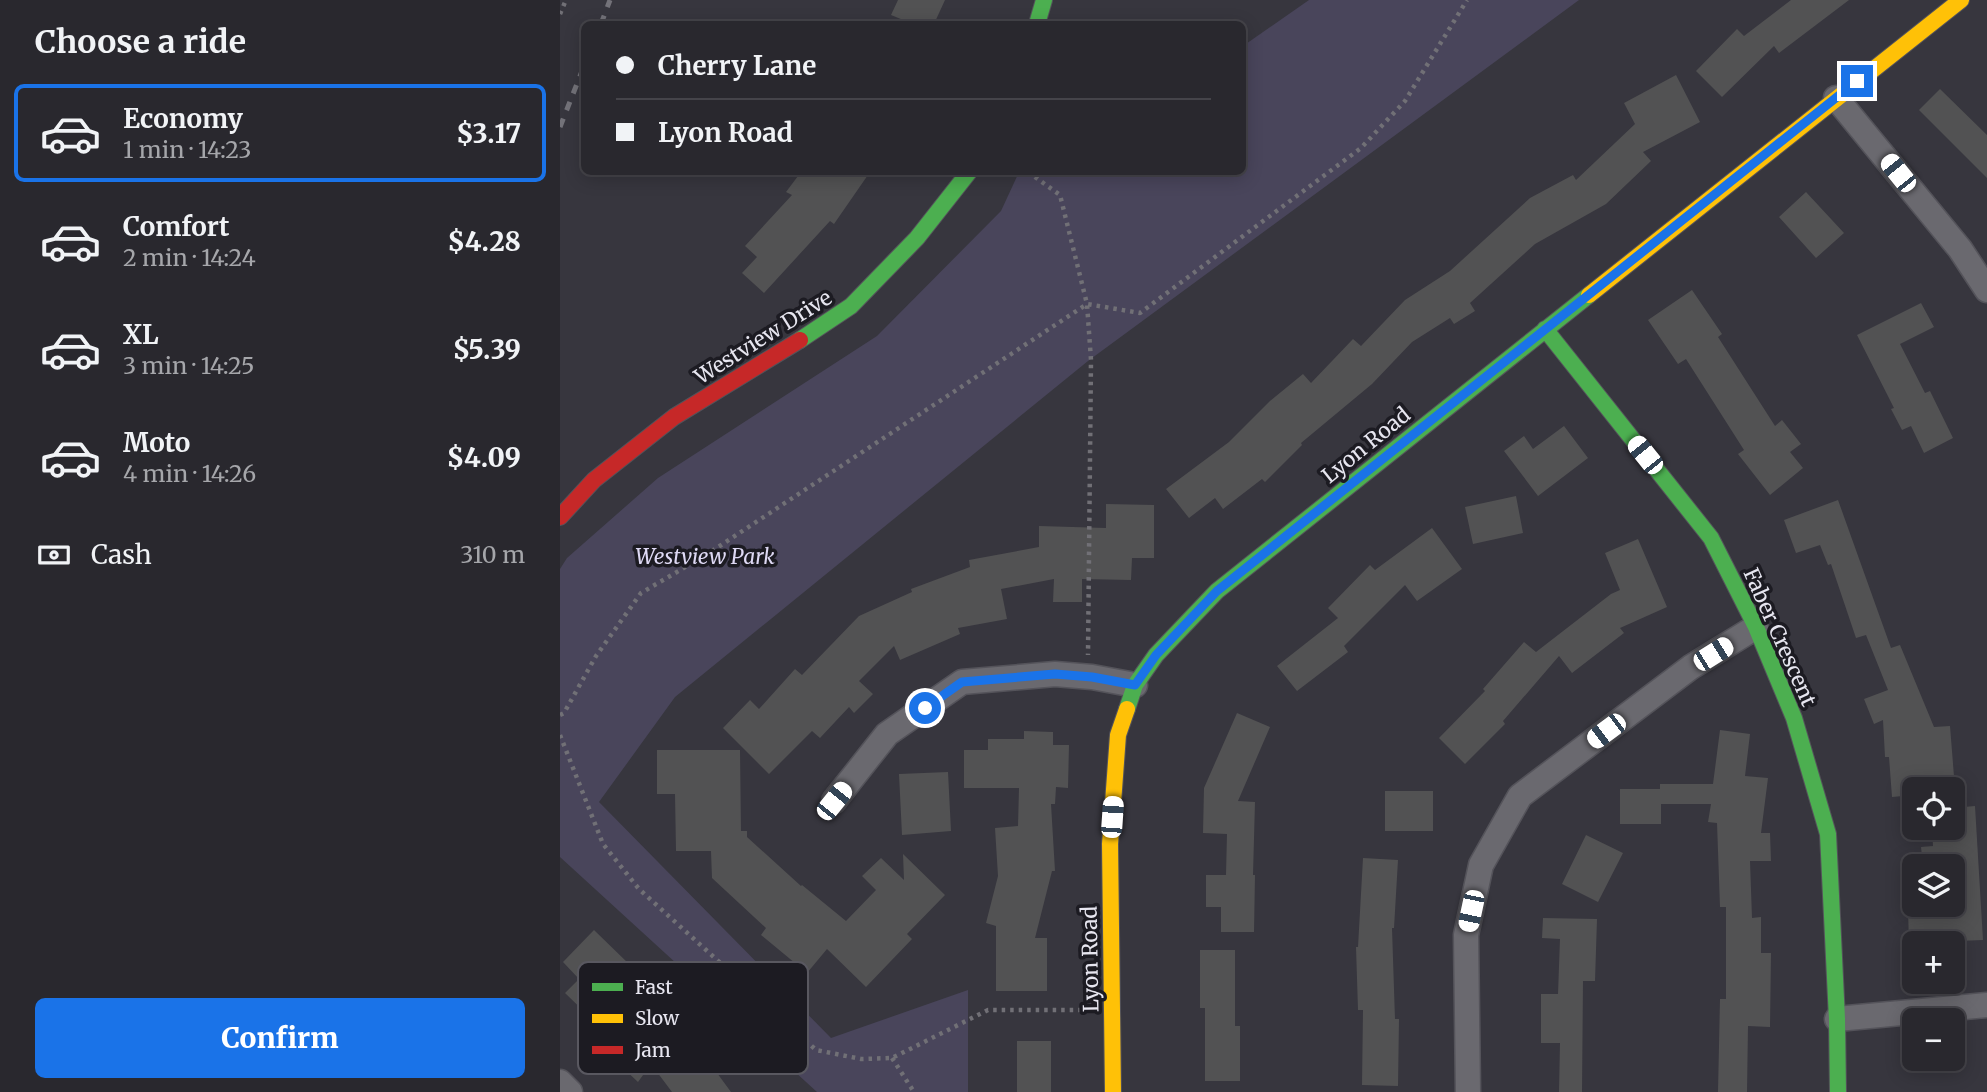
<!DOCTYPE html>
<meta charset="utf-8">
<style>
:root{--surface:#29282e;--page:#313036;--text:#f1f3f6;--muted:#a5a6aa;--line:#45444a;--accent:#1a73e8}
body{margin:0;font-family:Merriweather,serif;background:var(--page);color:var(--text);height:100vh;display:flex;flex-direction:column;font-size:26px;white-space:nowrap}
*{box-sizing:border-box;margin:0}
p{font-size:23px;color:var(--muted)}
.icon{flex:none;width:38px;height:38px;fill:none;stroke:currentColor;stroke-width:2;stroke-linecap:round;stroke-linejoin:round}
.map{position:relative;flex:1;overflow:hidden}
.sheet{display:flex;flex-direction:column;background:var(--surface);width:560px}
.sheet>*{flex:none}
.guide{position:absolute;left:21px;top:21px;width:665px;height:154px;border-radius:10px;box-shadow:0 4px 18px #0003,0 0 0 2px var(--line);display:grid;align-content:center;height:154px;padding:0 35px;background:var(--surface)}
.controls{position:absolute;left:1342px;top:777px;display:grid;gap:14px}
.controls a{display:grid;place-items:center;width:63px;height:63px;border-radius:10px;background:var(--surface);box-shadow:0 4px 18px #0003,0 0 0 2px var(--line);font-size:35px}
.end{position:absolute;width:32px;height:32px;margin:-16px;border:9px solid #1a73e8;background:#fff;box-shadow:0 0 0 4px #fff}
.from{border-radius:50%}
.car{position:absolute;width:21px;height:42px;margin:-21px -10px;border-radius:9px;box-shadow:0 0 5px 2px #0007;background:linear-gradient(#fff 24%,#345 0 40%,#fff 0 76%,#345 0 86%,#fff 0)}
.guide b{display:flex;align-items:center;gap:24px;height:66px;font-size:26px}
.guide b+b{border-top:2px solid var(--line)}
.guide i{width:18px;height:18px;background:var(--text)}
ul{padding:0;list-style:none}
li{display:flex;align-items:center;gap:21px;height:98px;margin:0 14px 10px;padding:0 21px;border:4px solid transparent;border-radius:10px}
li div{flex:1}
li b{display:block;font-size:26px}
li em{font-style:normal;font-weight:800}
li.selected{border-color:var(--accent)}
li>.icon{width:63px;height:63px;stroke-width:1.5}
h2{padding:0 35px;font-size:32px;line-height:84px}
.pay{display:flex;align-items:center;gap:18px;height:77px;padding:0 35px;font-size:26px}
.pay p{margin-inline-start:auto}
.button{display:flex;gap:14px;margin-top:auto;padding:14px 35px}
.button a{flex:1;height:80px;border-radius:10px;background:var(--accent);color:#fff;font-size:28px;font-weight:800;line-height:80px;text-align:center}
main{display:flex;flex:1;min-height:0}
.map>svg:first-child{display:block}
.green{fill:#49455b}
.building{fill:#525253}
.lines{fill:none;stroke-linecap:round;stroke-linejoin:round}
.street-casing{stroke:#54535a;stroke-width:27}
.fast-casing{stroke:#54535a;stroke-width:18}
.slow-casing{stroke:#54535a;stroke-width:18}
.jam-casing{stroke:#54535a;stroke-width:18}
.path{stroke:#717076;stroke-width:4.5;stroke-dasharray:3.5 5;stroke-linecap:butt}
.street{stroke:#6a696f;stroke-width:24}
.fast{stroke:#4caf50;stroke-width:16}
.slow{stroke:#ffc107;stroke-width:16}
.jam{stroke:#c62828;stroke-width:16}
.rail{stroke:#737279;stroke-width:5;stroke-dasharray:9 9;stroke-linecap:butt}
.route{stroke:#1a73e8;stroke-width:9}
.labels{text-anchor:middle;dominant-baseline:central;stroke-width:7;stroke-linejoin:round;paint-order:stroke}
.street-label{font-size:21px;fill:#e7e6f0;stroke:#1c1b22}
.park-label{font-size:21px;font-style:italic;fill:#ded9f4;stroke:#1c1b22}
.key{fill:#1c1b22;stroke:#595860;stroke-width:2}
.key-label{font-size:19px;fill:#e7e6f0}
</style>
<main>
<section class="sheet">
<h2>Choose a ride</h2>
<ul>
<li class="selected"><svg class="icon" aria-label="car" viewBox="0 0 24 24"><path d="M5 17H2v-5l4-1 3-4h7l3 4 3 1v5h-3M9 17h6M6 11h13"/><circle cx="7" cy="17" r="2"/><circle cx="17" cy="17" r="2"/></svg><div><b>Economy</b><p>1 min · 14:23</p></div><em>$3.17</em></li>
<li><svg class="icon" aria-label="car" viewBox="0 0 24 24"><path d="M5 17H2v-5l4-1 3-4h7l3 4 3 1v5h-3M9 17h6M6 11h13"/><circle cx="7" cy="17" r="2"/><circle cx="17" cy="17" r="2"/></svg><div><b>Comfort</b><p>2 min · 14:24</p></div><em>$4.28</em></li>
<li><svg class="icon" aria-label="car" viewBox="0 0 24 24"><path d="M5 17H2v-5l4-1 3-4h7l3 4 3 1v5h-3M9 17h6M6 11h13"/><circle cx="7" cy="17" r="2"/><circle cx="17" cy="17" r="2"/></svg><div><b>XL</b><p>3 min · 14:25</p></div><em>$5.39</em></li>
<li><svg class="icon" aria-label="car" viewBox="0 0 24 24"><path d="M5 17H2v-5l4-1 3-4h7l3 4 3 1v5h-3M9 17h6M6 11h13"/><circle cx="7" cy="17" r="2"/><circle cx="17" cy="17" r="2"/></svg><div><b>Moto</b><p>4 min · 14:26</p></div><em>$4.09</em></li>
</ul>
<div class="pay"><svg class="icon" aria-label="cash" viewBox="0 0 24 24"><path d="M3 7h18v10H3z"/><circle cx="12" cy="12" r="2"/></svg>Cash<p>310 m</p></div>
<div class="button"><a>Confirm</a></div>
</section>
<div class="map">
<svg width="1427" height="1092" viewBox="0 0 1427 1092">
<rect width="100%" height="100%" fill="#37363e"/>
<path class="green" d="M749 0H1019L528 361 115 697 39 802 271 1038 408 990V1092H257L0 857V569L7 558 98 478 317 336 441 211 459 172H682L683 46Z"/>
<path class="building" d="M338 0H385L374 24H353L331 15Z
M1231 0H1289L1219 53 1214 46 1162 97 1136 71 1177 29 1184 36Z
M1116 75 1140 122 1083 152 1091 161 1046 204 975 244 910 303 915 311 894 324 890 318 852 342 812 384 741 443 742 445 705 482 702 479 663 509 655 498 629 518 606 489 669 442 710 401 743 374 751 383 793 339 801 346 845 300 890 271 970 198 1013 175 1016 180 1075 124 1064 103Z
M1380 89 1427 135V178L1359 110Z
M241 172H310L274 224 270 221 204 293 182 273 197 257 185 246 232 195 226 192Z
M1246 192 1284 233 1256 258 1219 217Z
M1132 290 1162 334 1158 337 1215 426 1222 420 1241 444 1230 452 1243 468 1210 495 1178 454 1184 450 1126 359 1118 364 1088 320Z
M1361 303 1374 327 1340 344 1365 393 1370 391 1393 438 1364 453 1351 426 1342 430 1331 409 1334 408 1297 335Z
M1004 426 1028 458 978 496 944 451 964 436 973 449Z
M956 496 963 533 913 544 905 507Z
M1278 500 1331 648 1340 645 1374 727 1390 726 1395 789H1354V795L1332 797 1329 757H1325L1323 720 1314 724 1304 699 1328 690 1306 635 1296 638 1271 564 1268 565 1260 545 1236 553 1224 520Z
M546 504 594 505V558H572L571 580 522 579V602H493L494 579 441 589 447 619 398 628 400 634 340 660 334 646 299 681 313 694 294 713 289 707 260 738 252 731 209 774 163 728 190 700 199 709 235 669 242 675 299 616 352 592 351 589 410 567 409 560 479 547V526L546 528Z
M872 528 902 569 857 601 845 585 784 646 788 652 737 691 717 666 778 618 768 608 810 565 815 570Z
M1078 539 1107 607 1060 628 1064 633 1012 673 999 656 943 721 945 724 905 764 879 738 925 691 923 689 964 642 976 652 1051 594 1060 590 1045 553Z
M677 713 710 727 678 801 695 802 693 875H695L694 932H661V907H646V875H666L667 834 643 833 644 788Z
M1160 730 1190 734 1185 776 1208 778 1201 833H1210L1211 861H1190L1192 918 1201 917V953H1211L1210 1027 1188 1026 1187 1092H1158L1160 999H1166V907H1160L1157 823 1148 822 1151 804H1101V824H1060V789H1100V784H1153Z
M464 731 493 732V745H509L508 788 496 787 495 804H491L495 871H492L475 938H487V991H436V926L426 923 438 876 435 828 458 826 459 788H404V750H428V739H464Z
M97 750H180L181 831H187V837L241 886 242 885 286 921 316 890 302 876 321 858 344 880 343 854 385 895 347 934 352 939 306 987 267 949 247 973 201 935 206 928 152 878 151 851H116L115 794H97Z
M388 772 391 831 342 835 339 774Z
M825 791H873V831H825Z
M1415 806 1423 940 1349 943 1348 910 1393 909V866H1363L1361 847 1373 846 1372 828H1393V808Z
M1026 835 1063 853 1038 902 1002 884Z
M803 858 838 860 834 928H832L835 1019H839L838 1086 802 1085 803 1010H798L796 947H798Z
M983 918 1037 919 1035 981H1023L1022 1092H999L1000 1043H981V994H998L1000 939 982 938Z
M34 930 70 965 65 971 103 1007 96 1014 132 1039 171 1092H112L91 1064 78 1082 30 1037 40 1027 5 993 19 979 3 962Z
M640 950H675V1026H680V1081H645V1008H640Z
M457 1041H491V1092H457Z"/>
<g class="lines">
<g class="street-casing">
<path id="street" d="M1276 98 1400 249 1427 290
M274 801 327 734 402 682 495 674 532 677 575 685
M1277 1019 1427 1005
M0 1082 10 1092
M908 1092 906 935 921 865 960 796 1131 667 1196 627"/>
</g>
<g class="fast-casing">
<path id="fast" d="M477 24 484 0
M985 329 1151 538 1196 627 1234 718 1268 834 1277 1019 1278 1092
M240 340 291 306 357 238 409 172
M567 709 575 685 596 655 657 591 1029 295"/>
</g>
<g class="slow-casing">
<path id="slow" d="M1029 295 1401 0
M553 1092 550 844 558 735 567 709"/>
</g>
<g class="jam-casing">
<path id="jam" d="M0 517 34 480 114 417 240 340"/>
</g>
<path class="path" d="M0 14 6 0
M468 172 500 195 527 304 531 360 528 655
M0 715 4 713 36 656 81 593 146 555 527 304 580 313 801 148 845 101 907 0
M0 735 43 844 79 889 256 1050 301 1059 332 1058 428 1010H525
M332 1058 354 1092"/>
<use href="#street" class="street"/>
<use href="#fast" class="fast"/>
<use href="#slow" class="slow"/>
<use href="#jam" class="jam"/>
<path class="rail" d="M41 24 50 0
M0 127 24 66"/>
</g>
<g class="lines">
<path class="route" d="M365 708 402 682 495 674 532 677 575 685 596 655 657 591 1297 81"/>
</g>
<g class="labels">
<g class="street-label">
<text transform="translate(203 337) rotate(-32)">Westview Drive</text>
<text transform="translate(806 445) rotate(-39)">Lyon Road</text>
<text transform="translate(1220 637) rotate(66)">Faber Crescent</text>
<text transform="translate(530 959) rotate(-91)">Lyon Road</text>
</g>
<g class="park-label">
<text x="145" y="556">Westview Park</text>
</g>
</g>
<rect x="18" y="962" width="230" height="112" rx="10" class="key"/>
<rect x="32" y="983" width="31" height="8" fill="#4caf50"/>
<rect x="32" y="1014" width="31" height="9" fill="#ffc107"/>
<rect x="32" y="1046" width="31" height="8" fill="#c62828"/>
<g class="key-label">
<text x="75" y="994">Fast</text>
<text x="75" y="1025">Slow</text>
<text x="75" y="1057">Jam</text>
</g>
</svg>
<div class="controls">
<a><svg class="icon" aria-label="locate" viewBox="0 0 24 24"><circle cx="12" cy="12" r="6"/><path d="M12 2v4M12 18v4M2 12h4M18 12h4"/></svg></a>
<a><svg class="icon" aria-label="layers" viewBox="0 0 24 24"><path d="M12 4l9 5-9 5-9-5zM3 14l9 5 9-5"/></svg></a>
<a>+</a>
<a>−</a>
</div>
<i class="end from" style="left:365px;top:708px"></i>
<i class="end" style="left:1297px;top:81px"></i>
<i class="car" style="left:1338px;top:173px;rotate:321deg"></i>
<i class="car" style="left:1085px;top:455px;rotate:321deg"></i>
<i class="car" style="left:1153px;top:654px;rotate:58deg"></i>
<i class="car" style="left:1046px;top:731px;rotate:233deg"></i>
<i class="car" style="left:274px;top:801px;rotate:39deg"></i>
<i class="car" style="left:552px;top:817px;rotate:4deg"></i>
<i class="car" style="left:911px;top:911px;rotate:192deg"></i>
<div class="guide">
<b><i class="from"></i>Cherry Lane</b>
<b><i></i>Lyon Road</b>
</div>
</div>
</main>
